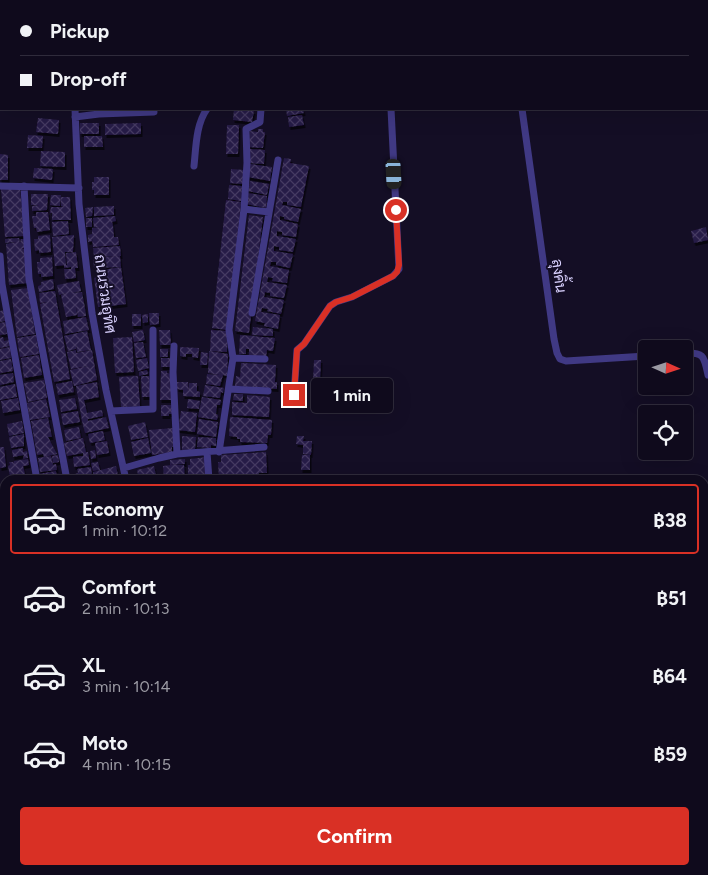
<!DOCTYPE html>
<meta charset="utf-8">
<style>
:root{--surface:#0f0a1c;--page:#181325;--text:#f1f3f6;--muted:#9b9aa3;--line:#2f2b3b;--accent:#d93025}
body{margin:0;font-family:Figtree,Sarabun,sans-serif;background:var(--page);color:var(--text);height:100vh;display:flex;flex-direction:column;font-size:19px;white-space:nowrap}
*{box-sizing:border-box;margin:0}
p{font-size:16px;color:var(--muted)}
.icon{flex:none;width:28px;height:28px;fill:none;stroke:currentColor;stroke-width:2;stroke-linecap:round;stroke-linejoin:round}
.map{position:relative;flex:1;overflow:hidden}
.side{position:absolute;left:0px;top:475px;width:709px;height:400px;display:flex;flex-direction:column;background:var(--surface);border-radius:15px 15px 0 0;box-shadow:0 5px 20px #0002,0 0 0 1px var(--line)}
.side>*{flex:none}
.guide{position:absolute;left:0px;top:0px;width:709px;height:110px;box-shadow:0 5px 20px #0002,0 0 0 1px var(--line);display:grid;align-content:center;height:110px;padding:0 20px;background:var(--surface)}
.needle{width:32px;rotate:93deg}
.controls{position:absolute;left:638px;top:340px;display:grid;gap:10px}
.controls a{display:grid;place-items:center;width:55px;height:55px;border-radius:5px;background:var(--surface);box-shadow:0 5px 20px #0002,0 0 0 1px var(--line);font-size:25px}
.end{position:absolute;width:22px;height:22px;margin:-11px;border:6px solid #d93025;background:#fff;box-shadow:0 0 0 2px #fff}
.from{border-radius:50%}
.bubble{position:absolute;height:35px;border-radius:5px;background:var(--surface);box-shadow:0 5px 20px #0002,0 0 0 1px var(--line);font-size:16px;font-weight:700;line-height:35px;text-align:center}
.car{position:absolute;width:15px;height:30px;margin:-15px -8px;border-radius:6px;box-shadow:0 0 4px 1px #0007;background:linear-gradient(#222 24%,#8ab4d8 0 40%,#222 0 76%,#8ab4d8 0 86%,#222 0)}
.guide b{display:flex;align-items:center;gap:18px;height:48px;font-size:19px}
.guide b+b{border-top:1px solid var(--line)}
.guide i{width:12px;height:12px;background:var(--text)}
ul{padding:9px 0 0;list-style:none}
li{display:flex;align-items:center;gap:15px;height:70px;margin:0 10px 8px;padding:0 10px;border:2px solid transparent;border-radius:5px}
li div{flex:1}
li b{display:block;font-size:19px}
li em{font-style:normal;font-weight:700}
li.on{border-color:var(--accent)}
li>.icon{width:45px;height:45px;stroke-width:1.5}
.action{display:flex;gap:10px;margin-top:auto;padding:10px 20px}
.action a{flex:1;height:58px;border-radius:5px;background:var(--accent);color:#fff;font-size:20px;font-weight:700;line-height:58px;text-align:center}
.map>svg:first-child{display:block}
.building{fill:url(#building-cross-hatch);filter:url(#shadow)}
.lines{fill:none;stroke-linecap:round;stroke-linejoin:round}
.path{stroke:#2db7b8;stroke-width:1;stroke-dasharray:2.5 4;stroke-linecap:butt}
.service{stroke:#403984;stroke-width:4}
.minor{stroke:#403984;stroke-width:7}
.route{stroke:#d93025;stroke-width:6}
.labels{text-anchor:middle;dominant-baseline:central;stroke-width:4;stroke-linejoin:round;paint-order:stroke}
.street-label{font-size:15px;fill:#dad2ff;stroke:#140e25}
</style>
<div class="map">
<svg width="708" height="875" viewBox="0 0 708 875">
<defs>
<pattern id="building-cross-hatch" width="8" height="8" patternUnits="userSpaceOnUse" patternTransform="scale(1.25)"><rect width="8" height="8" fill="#261a46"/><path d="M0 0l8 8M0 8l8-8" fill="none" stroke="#453a62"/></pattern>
<filter id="shadow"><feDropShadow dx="1.5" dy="3" stdDeviation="0" flood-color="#0009"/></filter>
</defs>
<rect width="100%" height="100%" fill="#140e25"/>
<path class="building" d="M234 109 254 111 252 122 233 120Z
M286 109H303L304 113 287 116Z
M302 115 304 125 289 127 288 117Z
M38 118 59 120 58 134 36 132Z
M80 123H99V134H80Z
M141 123V134L105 135V124Z
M227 125H239L238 154H226Z
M258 129H263V132H265L263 148 249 147 250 131 258 132Z
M28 135 43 136 42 148H27Z
M84 136H102L103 147H84Z
M250 149 265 150 264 164 248 163Z
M41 151 65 152V167L40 166Z
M0 154 8 155V180H0Z
M284 158 291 159 290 163 309 166 301 207 287 205V202H283L282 205 301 209 298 222 284 219V217L280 216V220L298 224 296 237 282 235V232L277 231V236L296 239 293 252 279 250V247L274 246V251L293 254 290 268 276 265V262H271L270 266 289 270 287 283 272 281 273 278 268 277 267 282 287 285 284 298 270 296V293L265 292 264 297 284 300 281 314 267 311 268 309 262 308 261 312 280 315 278 329 264 326 265 323 255 321Z
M250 164 272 167 270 181 248 177Z
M34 168 53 169 52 180 33 178Z
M231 169 244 170 243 184 230 183Z
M94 177H109V195H94V190H92V182H94Z
M250 181 269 184 267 195 248 191Z
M229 185 242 186 241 201 228 199Z
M20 188 24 236 5 237 1 189Z
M247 193 267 196 266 208 246 204Z
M31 194H48L47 210 32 211V206L39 205H31Z
M51 195H61L60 206 50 205Z
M61 197H70L71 220H52V213H60H50L51 207H64L61 206Z
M226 200 241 202 227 330 212 328Z
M114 206V215L94 216V207Z
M93 207 92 216 86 217 85 208Z
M36 212H48L50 230 37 232 36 228H34L32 216H36Z
M249 215 263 217 249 333 235 331Z
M115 216 116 221 111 222H112L113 226 114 237H118L119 245 93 247 92 238V241L88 242V235L92 234V228L100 227H94L93 218Z
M86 218H92V227H86Z
M68 221 69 234 53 236 52 222Z
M706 227 708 240 694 243 691 231Z
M50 235 51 252 39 253V250L35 251 34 239H38V236Z
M74 235 73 252H65L66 265 55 266 52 237Z
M19 238 20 243 21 239H24V248L21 249H25L27 283 9 285 6 244 16 242 5 243V239Z
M120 246 121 256 94 257 93 248Z
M76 252 78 268H75L76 278 65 279 64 269H71V267L64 268V265H67L66 253Z
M120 256 121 267 94 268 93 258Z
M52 257 53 276 41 277V274H38L37 262H40V258Z
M121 267 126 304 102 307 97 271Z
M96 277 101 307H98L94 278Z
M53 279 54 289 39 292 38 286 41 285V282Z
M79 281 81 291 72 293 82 292 85 308 80 309 85 308 86 316 78 317 76 306 77 315 66 317 61 295 67 293 59 295 57 285Z
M28 288 35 334 17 337 11 290Z
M55 291 70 379 54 382 40 304 47 302 40 303 39 293Z
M4 310 5 321 0 322V311Z
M149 313H159V324L150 325Z
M132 314H141V326H132Z
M148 314V322L143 323 142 315Z
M86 317 89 330 65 334 63 321Z
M5 322 7 334 0 335V323Z
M253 327 273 329V336L252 335Z
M143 330 145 340 134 342 132 332Z
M159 330H170L171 345H160Z
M211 330 228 331 227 352 210 351Z
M87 331 91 350 77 352 76 345V349L68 351 66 343 75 341 66 343 64 336Z
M36 335 39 354 20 357 17 338Z
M240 335 275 338 273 351 267 350 266 357 249 356V349H246V354H239Z
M3 337 4 341 9 340 10 346 0 348V338Z
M132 337 134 372 115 373 113 338Z
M143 342 146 357 136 358 134 343Z
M10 347 11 358 0 360V349Z
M180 347 199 348 198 358 192 357V354H186V357L180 356Z
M160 349H168V357H160Z
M76 350V353L92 350 97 380 74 386 70 370 88 366 71 369 67 352Z
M209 351 228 354 227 376 223 375 220 386 206 384 207 374 220 375 208 373Z
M201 352 208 353 207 365H200Z
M39 355 42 375 24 378 21 358Z
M147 358 149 368 138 371 136 360Z
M161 358H170V367H161Z
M11 359 13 371 0 373V361Z
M314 360H321L320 382H313Z
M241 363 276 365 275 382H277V389L235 386 236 376 240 377Z
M147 370 148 374 139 376V372Z
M161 371H167V373L172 374V400H160Z
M13 373 14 382 0 385V375Z
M138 376 140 406 121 407 119 377Z
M141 376H149L151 397H142Z
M44 380 47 398 28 402 24 383Z
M72 381 74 392 58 395 56 384Z
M97 382 99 397 84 400 87 413 102 410 103 416 88 419V421L106 417 109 428 85 433 82 421 76 386Z
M177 382H188L189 391V383H197V391L200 392V397L183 396V390L177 389Z
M15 384 17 397 0 400V387Z
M205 385 224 388 223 393 221 392 220 398 203 396Z
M234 394H243V401L233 400Z
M247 395 270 397 269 417 232 415V402L247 403Z
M202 397 221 400 220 405H217L216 414 218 415 217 420 198 417Z
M18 398 20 410 3 413 1 401Z
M75 398 77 409 61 412 59 400Z
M46 399 50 417 30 420 27 403Z
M188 399 200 401 199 409 187 408Z
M161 405H172V414H169V416H161Z
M78 411 80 422 63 425 61 414Z
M181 411 197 413 195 432 178 430Z
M230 417 272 420 271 435H268L267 443 240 442V439H237V437L229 436Z
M48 418 52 437H48L57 454 44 457 43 454 37 455 31 421Z
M199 419 218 422 216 437 197 434Z
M22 421 24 433 9 436 7 424Z
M145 422 148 437 131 440 128 426Z
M79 427 81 438 66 441 64 430Z
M173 428 175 446 172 447V452L152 455 149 430Z
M103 431 105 440 90 443 88 434Z
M24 434V446L11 448 9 437Z
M182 436 196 437 195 450H182Z
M297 436H304L303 441H312L311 455 303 454V445L296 444Z
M198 437 216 438V446L211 445V448L197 447Z
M83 438 86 452H88L90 465 74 467 73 457 83 456V453L67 456 64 443Z
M148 438 151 453 134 456 131 442Z
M107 441 109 453 97 455 95 443Z
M0 447H4L6 467 0 468Z
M23 448V452L27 451 28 458 23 459 24 455 13 457 12 450Z
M95 450 96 458 91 459 90 451Z
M266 452 267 473H259V480H219L218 462H221V455Z
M58 455 59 462 53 463 52 456Z
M302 455H310V470H301Z
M51 456 53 465 56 464 57 470 40 472 38 458Z
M207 457 206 479 188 480V465H190V459Z
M28 459 29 465 23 466 25 474 10 477 8 466 10 465 9 462H13V464L14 461Z
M185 459V464L170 465V460Z
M98 462 100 470 93 471 91 463Z
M171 465H184L185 480H164L163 466Z
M116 466 119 480H113L112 474V480H94L93 472Z
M154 466 157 480H139L137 470Z
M91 467 92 477 76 480 75 474 78 473 77 469Z
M56 471 57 478H55V480H40L39 474Z
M31 474 32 480H10V478Z
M1 632H5V646L2 647Z
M0 789H5V803L0 804Z
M0 820H5V826L0 827Z
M0 832H5V837H0Z
M116 870H135L136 875H117Z
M139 870H156L157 875H140Z"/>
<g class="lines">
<path class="path" d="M0 586 5 585"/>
<path class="service" d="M169 870 170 875"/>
<path class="minor" d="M71 0V1
M377 0V1
M412 0V1
M432 0V1
M442 0V1
M217 1V0
M75 109 79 204 92 313 106 390 126 480
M522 109 554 339 557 353 560 359 566 361 646 356
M75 117 99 114 154 112
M194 166C196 147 196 124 207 109
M0 186 79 188
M24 186 29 279 67 480
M244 209 269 212
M0 256 2 284 37 480
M252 313 278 160
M174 346 173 372 177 454
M684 353C704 352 704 356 708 375
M233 358 265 359
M229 389 268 391
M294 395 297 350 304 344 330 306 336 302 352 297 393 276 399 269 391 109
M111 411 153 409V330
M207 452 209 480
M219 452 233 358 229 330 244 209 247 163 246 129 260 122 261 109
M124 468 159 458 177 454 264 447
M704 576H708
M4 679H5
M704 696H708
M0 812 5 811
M94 870 96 875
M548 871 563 875
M316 875V870"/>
</g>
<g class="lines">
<path class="route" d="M294 395 297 350 304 344 330 306 336 302 352 297 393 276 397 272 399 265 396 210"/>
</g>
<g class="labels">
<g class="street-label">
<text transform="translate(559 276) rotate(82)">ลุงคิ้น</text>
<text transform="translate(105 294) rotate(82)">ถนนร่วมอุทิศ</text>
</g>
</g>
</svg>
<div class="controls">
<a><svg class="needle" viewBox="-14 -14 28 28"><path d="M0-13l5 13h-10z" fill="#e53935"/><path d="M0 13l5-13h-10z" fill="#9b9aa3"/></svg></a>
<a><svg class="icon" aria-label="locate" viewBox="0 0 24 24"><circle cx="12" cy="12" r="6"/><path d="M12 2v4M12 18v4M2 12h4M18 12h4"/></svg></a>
</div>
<i class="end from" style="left:396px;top:210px"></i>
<i class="end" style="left:294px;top:395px"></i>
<div class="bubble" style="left:311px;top:378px;width:82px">1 min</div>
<i class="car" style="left:394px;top:174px;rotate:177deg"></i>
<div class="guide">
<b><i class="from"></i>Pickup</b>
<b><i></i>Drop-off</b>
</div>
<section class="side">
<ul>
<li class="on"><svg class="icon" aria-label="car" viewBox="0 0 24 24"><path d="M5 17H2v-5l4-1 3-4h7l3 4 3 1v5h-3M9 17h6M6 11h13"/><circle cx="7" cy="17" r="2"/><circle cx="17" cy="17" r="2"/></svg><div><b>Economy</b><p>1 min · 10:12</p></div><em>฿38</em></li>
<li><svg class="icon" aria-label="car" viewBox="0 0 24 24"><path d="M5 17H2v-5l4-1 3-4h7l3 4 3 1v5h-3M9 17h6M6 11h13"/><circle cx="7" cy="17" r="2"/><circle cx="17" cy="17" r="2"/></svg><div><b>Comfort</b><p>2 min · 10:13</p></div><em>฿51</em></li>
<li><svg class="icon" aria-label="car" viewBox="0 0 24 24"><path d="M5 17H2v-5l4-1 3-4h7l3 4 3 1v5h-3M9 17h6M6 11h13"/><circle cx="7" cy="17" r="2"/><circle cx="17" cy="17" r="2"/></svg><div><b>XL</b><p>3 min · 10:14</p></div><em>฿64</em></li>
<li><svg class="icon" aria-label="car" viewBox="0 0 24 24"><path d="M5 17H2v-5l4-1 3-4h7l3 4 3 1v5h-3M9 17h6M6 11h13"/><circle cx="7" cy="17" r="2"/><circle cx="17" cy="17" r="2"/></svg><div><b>Moto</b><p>4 min · 10:15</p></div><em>฿59</em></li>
</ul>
<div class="action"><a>Confirm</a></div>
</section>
</div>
